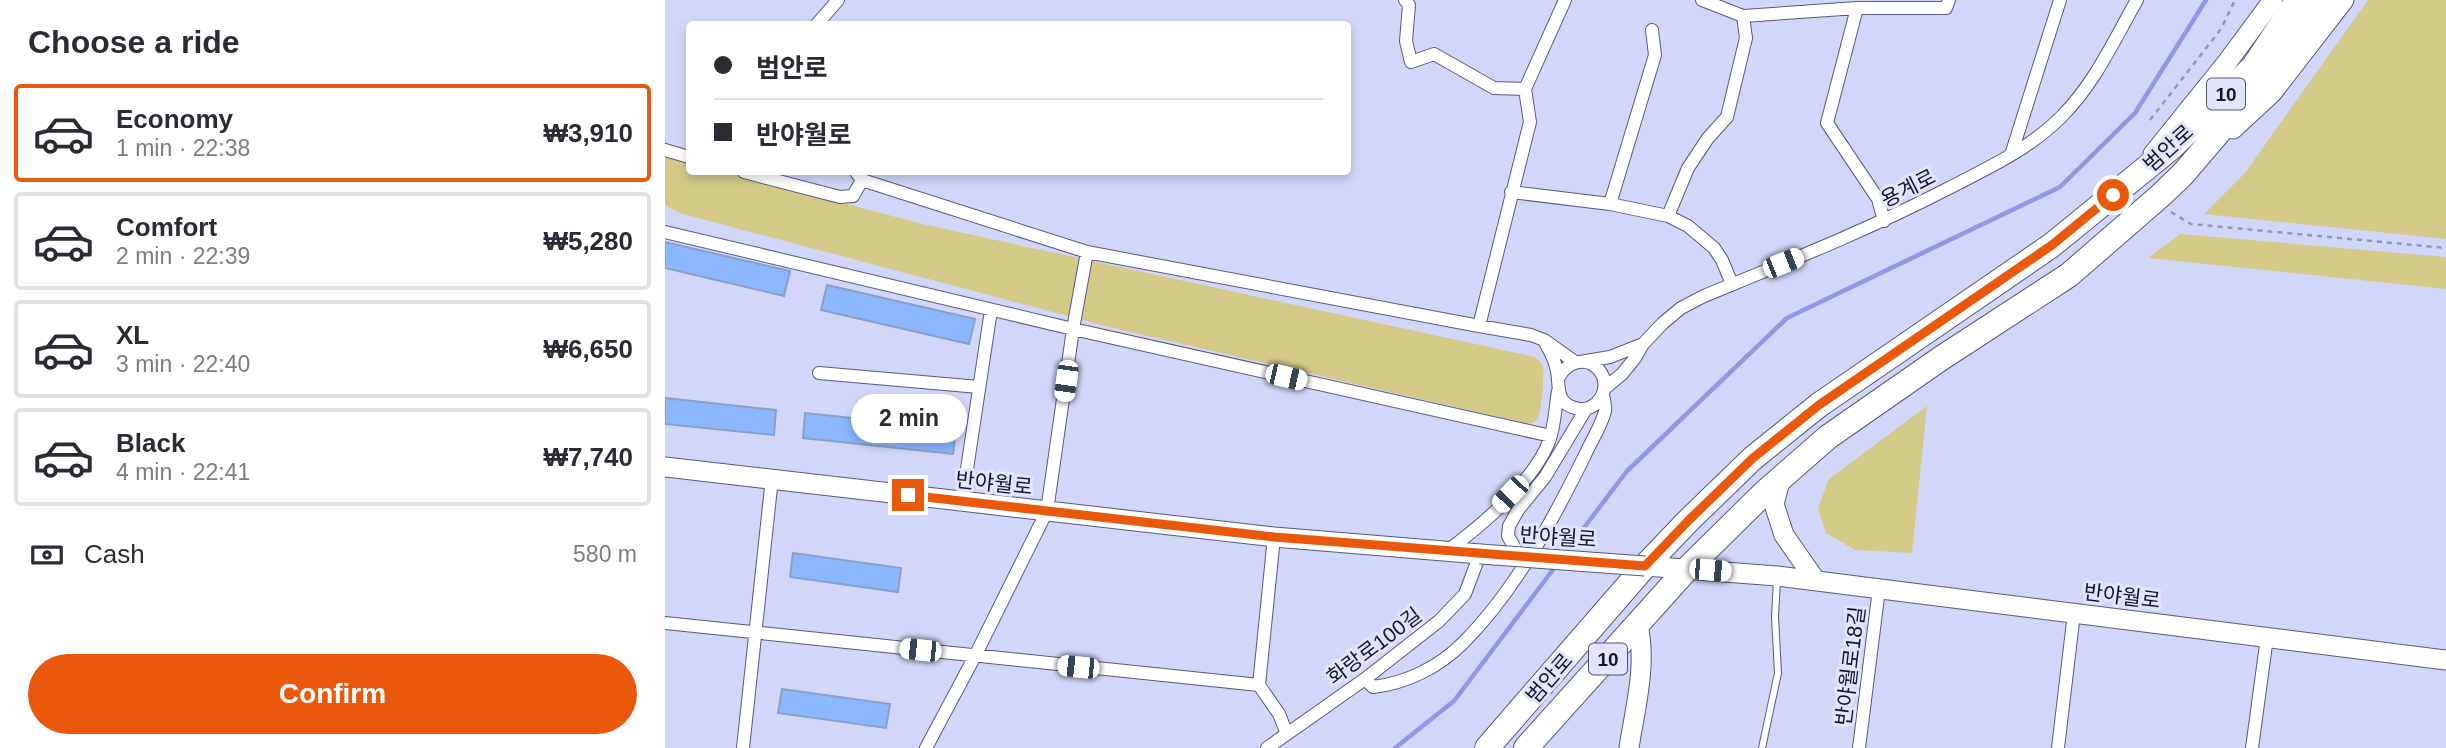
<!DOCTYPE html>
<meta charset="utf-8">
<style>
:root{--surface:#fff;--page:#f2f2f3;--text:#2b2b33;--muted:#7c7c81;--line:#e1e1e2;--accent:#ea580c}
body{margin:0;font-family:Helvetica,"Noto Sans KR",sans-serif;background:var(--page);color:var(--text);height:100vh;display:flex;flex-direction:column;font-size:26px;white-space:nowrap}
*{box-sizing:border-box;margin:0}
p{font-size:23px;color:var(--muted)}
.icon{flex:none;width:38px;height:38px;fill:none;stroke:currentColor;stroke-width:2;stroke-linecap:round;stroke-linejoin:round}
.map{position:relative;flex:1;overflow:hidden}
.side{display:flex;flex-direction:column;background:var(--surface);width:665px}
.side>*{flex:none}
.guide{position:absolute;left:21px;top:21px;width:665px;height:154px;border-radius:7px;box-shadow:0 4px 10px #0003;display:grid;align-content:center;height:154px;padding:0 28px;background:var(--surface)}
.end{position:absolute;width:32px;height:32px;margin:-16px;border:9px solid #ea580c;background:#fff;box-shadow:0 0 0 4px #fff}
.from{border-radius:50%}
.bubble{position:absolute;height:49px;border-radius:24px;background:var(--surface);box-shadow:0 4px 10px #0003;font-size:23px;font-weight:800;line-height:49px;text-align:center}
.car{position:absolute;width:21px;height:42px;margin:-21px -10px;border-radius:9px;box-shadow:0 0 5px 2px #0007;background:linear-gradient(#fff 24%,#345 0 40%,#fff 0 76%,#345 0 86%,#fff 0)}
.guide b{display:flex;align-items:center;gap:24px;height:66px;font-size:26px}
.guide b+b{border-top:2px solid var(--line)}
.guide i{width:18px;height:18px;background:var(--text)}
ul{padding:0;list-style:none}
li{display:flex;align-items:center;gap:21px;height:98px;margin:0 14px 10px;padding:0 14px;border:4px solid var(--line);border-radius:7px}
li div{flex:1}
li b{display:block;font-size:26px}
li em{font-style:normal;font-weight:800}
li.current{border-color:var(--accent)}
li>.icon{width:63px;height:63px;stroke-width:1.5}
h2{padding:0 28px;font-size:32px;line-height:84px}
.pay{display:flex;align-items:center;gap:18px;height:77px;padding:0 28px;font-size:26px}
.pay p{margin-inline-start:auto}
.primary-button{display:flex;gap:14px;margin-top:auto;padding:14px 28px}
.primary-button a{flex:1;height:80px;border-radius:42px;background:var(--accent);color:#fff;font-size:28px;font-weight:800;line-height:80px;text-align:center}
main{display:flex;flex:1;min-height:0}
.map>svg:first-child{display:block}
.green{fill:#d4c987}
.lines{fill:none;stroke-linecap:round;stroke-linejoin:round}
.stream{stroke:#9197e5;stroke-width:4.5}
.building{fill:#8ab7ff;stroke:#89a0c4;stroke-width:2}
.lane-casing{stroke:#55597d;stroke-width:8}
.street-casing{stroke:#55597d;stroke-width:14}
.secondary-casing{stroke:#55597d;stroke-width:21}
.highway-casing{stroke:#55597d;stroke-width:26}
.path{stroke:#9396b2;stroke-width:2.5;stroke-dasharray:5 5;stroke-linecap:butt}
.lane{stroke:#fff;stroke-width:6}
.street{stroke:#fff;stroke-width:12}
.secondary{stroke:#fff;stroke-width:19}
.highway{stroke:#fff;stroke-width:24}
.secondary-bridge-casing{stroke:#55597d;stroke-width:21;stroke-linecap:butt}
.secondary-bridge{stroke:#fff;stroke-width:19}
.route{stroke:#ea580c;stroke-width:9}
.labels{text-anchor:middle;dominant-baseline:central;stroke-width:6;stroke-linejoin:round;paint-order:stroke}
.shield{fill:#e1e5ff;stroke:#535567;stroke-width:2}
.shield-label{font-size:19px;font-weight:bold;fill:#161726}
.street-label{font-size:21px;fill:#161726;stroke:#e1e5ff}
</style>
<main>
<section class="side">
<h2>Choose a ride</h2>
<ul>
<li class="current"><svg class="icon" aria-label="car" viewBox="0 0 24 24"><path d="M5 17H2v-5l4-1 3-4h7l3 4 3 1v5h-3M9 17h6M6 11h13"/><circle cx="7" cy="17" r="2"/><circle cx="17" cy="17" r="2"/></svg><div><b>Economy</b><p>1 min · 22:38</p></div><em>₩3,910</em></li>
<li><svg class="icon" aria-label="car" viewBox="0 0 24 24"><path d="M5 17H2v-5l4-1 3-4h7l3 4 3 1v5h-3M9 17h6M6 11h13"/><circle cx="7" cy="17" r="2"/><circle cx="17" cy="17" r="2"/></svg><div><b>Comfort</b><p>2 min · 22:39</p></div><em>₩5,280</em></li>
<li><svg class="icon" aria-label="car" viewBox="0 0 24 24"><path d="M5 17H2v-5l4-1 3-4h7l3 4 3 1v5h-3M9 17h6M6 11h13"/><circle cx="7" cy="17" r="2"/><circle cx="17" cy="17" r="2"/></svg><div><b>XL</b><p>3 min · 22:40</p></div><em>₩6,650</em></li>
<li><svg class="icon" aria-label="car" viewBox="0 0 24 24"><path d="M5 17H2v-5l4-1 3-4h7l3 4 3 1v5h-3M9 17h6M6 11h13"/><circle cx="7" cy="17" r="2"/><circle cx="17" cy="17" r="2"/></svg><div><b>Black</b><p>4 min · 22:41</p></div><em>₩7,740</em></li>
</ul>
<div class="pay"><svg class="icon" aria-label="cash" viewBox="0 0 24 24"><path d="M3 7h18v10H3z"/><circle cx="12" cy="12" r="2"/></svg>Cash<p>580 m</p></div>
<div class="primary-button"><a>Confirm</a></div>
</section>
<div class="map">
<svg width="1781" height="748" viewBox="0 0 1781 748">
<rect width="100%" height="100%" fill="#d2d7f9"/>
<path class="green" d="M1703 0H1781V239L1539 214 1580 173Z
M0 155 24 161V172H62L257 224 870 357C873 360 876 362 878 366 880 371 876 414 873 418 870 423 869 422 864 424L444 327 14 213 0 205Z
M1515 234 1781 257V289L1483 258Z
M1262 406 1247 553 1190 550 1161 533 1153 508 1164 479Z"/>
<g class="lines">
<path class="stream" d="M899 554 962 471 1122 318 1395 187 1470 113 1541 0
M730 748 789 701 890 567"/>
</g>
<path class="building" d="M0 242 125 271 119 296 0 268Z
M162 285 310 319 304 344 156 310Z
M0 398 111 410 109 435 0 424Z
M140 413 291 429 288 454 138 438Z
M128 553 236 568 233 592 125 577Z
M117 689 225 704 221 728 113 713Z"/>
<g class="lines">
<g class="lane-casing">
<path id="lane" d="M1097 748 1113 673 1110 617 1112 580"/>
</g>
<g class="street-casing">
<path id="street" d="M740 0 744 5 741 41 746 62 769 54 829 88 860 89
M900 0 860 89 865 122 814 326 866 335 879 340 910 362
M1037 0 1078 16
M1192 8 1162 123 1213 199 1219 221
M152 24 173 0
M0 150 24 157
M1346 155 1395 0
M79 172 175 197 188 196 197 180
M191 172 197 180 422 252 408 329 382 511 310 656 261 748
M846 192 945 204 1003 216 1023 226 1049 248 1057 260 1067 284
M945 204 990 55 987 30
M1003 216 1023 168 1043 138 1062 117 1081 38 1078 16 1192 8H1281L1284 0
M0 232 408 329 886 436
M422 252 814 326
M880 342C884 350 889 358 891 367 896 383 888 402 910 408 931 415 949 388 934 370 922 355 902 362 894 377
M921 361 945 357 978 344
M154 373 314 387
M940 388 957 374 970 358 978 344 998 323 1016 308 1039 296C1122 262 1205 229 1284 188 1323 168 1366 148 1397 116 1430 83 1449 40 1472 0
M297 502 326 310
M609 537 594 685 614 714 622 734
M782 551C816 526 866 484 883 444 890 428 890 408 893 391
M855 557 843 536 844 526 853 510 880 477 921 409
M0 623 594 685
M700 679 708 687C742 683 774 667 798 643 850 591 888 520 920 455 926 441 937 425 940 411 941 406 939 400 938 395
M78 748 107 478
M602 748 700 679 774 621 800 594 815 554
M1194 748 1214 589
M1393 748 1409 613
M1587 748 1602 637"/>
</g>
<g class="secondary-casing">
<path id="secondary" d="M1568 129 1607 93 1679 0
M1488 154 1563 61 1608 0
M0 467 609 537 815 554
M1116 478 1109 504 1119 535 1151 581
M980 566 1112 576 1781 660
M964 748C970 708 982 666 973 625"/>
</g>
<g class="highway-casing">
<path id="highway" d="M822 748 980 566 1023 521 1088 458 1154 405 1387 245 1507 147 1589 66 1633 0
M861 748 1022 569 1099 493 1163 437 1275 359 1404 275 1495 196 1518 174 1565 119 1659 0"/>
</g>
<path class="path" d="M1485 120 1556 29 1570 0
M1506 212 1526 224 1781 248"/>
<use href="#lane" class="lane"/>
<use href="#street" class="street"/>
<use href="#secondary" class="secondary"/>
<use href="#highway" class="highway"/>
<g class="secondary-bridge-casing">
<path id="secondary-bridge" d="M815 554 980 566"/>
</g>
<use href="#secondary-bridge" class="secondary-bridge"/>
</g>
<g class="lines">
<path class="route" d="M243 495 609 537 980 566 1023 521 1088 458 1154 405 1387 245 1448 195"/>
</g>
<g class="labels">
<g class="shield">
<rect x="1542" y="78.5" width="38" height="31" rx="5"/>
<rect x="924" y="643.5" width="38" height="31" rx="5"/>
</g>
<g class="shield-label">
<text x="1561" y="94">10</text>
<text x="943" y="659">10</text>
</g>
<g class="street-label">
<text transform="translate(1503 148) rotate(-42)">범안로</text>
<text transform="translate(1243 188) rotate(-27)">용계로</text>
<text transform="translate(329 483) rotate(6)">반야월로</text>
<text transform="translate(893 537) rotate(4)">반야월로</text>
<text transform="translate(1457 596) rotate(7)">반야월로</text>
<text transform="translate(709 646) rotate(-37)">화랑로100길</text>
<text transform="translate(1185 666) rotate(-83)">반야월로18길</text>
<text transform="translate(884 678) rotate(-49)">범안로</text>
</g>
</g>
</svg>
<i class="end from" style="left:1448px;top:195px"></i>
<i class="end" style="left:243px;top:495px"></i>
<div class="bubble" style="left:186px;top:394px;width:116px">2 min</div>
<i class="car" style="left:1118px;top:263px;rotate:68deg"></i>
<i class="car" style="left:621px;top:377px;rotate:103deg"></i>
<i class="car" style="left:401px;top:381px;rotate:188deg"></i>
<i class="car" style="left:845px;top:494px;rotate:224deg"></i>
<i class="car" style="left:1045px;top:570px;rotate:95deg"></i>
<i class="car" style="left:255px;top:650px;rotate:276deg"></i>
<i class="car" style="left:413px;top:667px;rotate:276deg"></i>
<div class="guide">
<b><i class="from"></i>범안로</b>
<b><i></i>반야월로</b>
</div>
</div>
</main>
